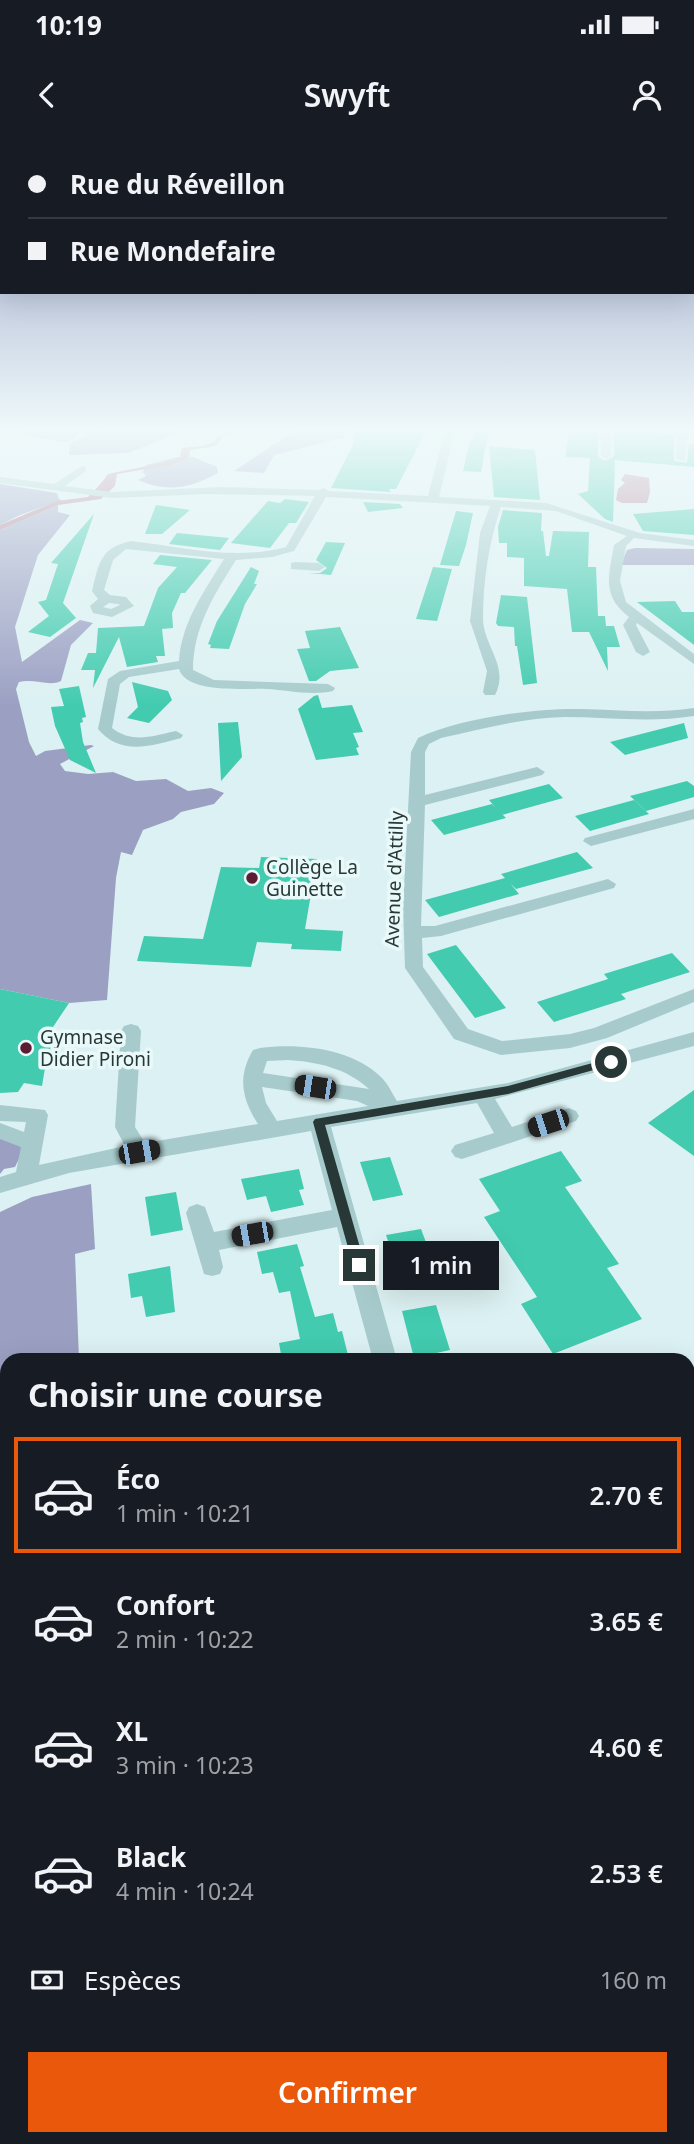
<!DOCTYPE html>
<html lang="fr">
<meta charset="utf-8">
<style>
:root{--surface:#171b24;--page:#242831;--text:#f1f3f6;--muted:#9ea1a6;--line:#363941;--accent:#ea580c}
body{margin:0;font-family:"Noto Sans",sans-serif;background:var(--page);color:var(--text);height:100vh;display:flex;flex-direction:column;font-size:26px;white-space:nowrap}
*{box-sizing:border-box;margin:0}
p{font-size:23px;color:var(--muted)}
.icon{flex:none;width:38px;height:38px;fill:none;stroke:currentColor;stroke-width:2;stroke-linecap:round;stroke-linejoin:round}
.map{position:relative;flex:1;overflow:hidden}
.details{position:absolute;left:0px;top:1213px;width:695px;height:793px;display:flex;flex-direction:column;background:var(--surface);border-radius:21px 21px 0 0;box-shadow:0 7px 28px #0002}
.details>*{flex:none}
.banner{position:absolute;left:0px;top:0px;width:695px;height:154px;box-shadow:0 7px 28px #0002;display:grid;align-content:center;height:154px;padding:0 28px;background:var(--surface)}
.end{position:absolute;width:32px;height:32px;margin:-16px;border:9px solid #283836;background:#fff;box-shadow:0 0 0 4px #fff}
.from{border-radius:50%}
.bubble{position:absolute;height:49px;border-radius:0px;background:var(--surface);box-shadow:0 7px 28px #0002;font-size:23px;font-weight:600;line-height:49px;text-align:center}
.car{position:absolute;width:21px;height:42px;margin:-21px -10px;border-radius:9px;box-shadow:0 0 5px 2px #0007;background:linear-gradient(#222 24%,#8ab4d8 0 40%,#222 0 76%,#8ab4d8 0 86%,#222 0)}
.banner b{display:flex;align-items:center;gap:24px;height:66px;font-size:26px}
.banner b+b{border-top:2px solid var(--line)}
.banner i{width:18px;height:18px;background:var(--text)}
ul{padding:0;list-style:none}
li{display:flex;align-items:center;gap:21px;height:116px;margin:0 14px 10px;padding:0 14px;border:4px solid transparent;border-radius:0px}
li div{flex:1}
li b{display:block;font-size:26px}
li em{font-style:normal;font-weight:600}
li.current{border-color:var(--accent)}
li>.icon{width:63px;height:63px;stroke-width:1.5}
h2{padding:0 28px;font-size:32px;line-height:84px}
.pay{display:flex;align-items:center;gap:18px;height:77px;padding:0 28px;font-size:26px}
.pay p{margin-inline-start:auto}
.action{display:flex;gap:14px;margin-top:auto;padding:14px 28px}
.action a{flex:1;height:80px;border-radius:0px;background:var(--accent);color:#fff;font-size:28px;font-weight:600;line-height:80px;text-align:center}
.status{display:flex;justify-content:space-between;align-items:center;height:49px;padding:0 35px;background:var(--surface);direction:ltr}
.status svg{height:19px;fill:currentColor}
header{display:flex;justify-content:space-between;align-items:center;height:91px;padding:0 28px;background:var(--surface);font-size:32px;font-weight:600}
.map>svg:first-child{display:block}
.green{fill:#9ba0c3}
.water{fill:#b27a90}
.building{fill:#42cbaf}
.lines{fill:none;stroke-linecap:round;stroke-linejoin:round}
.minor{fill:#a7cbcc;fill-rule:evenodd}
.route{fill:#283836}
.poi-dot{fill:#5c1c34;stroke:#e9f9fa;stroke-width:2.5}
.labels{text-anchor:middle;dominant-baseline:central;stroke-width:7;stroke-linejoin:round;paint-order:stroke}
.poi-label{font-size:19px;fill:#283836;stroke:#e9f9fa;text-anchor:start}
.street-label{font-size:19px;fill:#283836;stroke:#e9f9fa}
</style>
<div class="status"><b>10:19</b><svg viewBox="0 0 49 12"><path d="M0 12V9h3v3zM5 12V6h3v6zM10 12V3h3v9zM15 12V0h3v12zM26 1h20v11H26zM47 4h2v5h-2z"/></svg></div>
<header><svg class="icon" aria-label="back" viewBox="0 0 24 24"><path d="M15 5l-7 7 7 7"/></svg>Swyft<svg class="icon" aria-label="person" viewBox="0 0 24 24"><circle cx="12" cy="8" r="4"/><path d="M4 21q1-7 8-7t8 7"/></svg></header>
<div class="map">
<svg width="694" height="2004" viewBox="0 0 694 2004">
<rect width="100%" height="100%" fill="#dcf1f3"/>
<path class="green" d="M29 287H108L96 294 112 287H193L128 313 69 315 70 303 90 294 81 292 68 302H62L15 293Z
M296 287H358L342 298 274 315 264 333 234 331 293 292Z
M177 317H193L217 327 218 333C190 348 169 353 138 340L146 336 143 332 146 325Z
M0 344 57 353 59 359 62 360 20 375 0 385Z
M58 365V372L70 375 38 415 15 487 22 522 80 480 93 483 71 505 61 541C49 547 34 538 19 542L16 549 29 602 36 616 45 611 91 605 94 606 60 624 65 631 88 634 113 632 136 641 166 639 188 651 211 648 224 653 214 664 181 672 173 679 143 690 132 715 121 712 116 738 107 860 69 863 0 849V390Z
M635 408 694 409V425H621L627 410Z
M0 997 7 998 24 1009 15 1027 4 1029 0 1034Z
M91 1044 95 1109 75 1114 79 1220H7V1998L75 1999V2004H0V1072L32 1057Z"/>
<path class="water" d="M251 287H259L223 296 217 305 210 307 190 310 189 317 172 325 117 334 115 346 101 359 58 365 0 390V385L57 361 88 357C96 349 102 343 108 334L171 321 180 317 182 308 202 306 214 302 217 296Z
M625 334 649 338 650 352 647 363H622L616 360 618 349 625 343 621 340Z"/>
<path class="building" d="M354 287H428L396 349H389L391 352 331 348 354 303Z
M477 287H489L481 332 463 331 470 300H473Z
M570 287H598V316L605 321 614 316V288L631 287 674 295V321L687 323 689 304H694V327L615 320 613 382 605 379 578 354 588 351 590 318 565 317Z
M489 306 535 310 540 360 494 357Z
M285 359 309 362 296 383H289L270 408 231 403 268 361 280 363Z
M363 362 400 364 403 368 368 372Z
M156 365 190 370 162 394H145Z
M694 369V395L643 391 633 374Z
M503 370 542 373 541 391H543L546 416H549L553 391 589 392 588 427H596L598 476H605L606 486H614L620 507H607L608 531 589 492H572L567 449 524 446V418L507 417V403H499L498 387Z
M456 371 473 373 466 405 459 426 440 425Z
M94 374 63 463 76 478 50 497 28 492 49 476 38 462 46 460 58 424 51 423Z
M177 393 229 398 220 410 169 404Z
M326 402 345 403 331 435 309 433H320L327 428 316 420Z
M160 415 212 420 185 453H181L172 473 173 488 162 489 165 516H156L158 522 127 527 119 497 93 548 95 530H81L88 513H96L98 488 144 486 158 448 177 427 153 424Z
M251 427 259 431 254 444H257L245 464 229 509 210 508 211 505 208 504 217 481Z
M433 427 452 429 437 481 416 479Z
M501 455 527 457 537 543 523 545 517 506H515L514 487 498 486 496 483Z
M675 461 682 472H694V505L637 462Z
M340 487 359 528 330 531 316 541H309L297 509 310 508 305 491Z
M132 542 168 551 172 560 149 583 127 578 138 567Z
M79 546 86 577 82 578 83 582 80 583 83 602 96 633 70 620 55 586 51 567 64 566 59 549Z
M318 555 322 568 352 565 363 592 353 593 359 607 356 608 359 615 316 620 298 569 314 556Z
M238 582 242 617 221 641 218 583Z
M684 583 688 598 625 615 610 602Z
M687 641 694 646V657L646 671 630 656Z
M549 644 563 658 502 675 489 660Z
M634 660 649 674 590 691 575 676Z
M492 664 506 678 444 695 431 680Z
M577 712 593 728 516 749 510 743 519 754 439 777 425 760 505 738 501 734Z
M261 717 317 719 305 789 343 791 341 811 291 809 292 804 257 802 251 827 137 821 144 796 203 799 221 727 259 728Z
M456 805 506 868 475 878 427 814Z
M672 813 690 832 621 854 626 859 554 882 537 862 608 839 604 834Z
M0 849 69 863 47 896 57 899 47 916 42 946 24 943 18 952 0 953Z
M694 950V1016L648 983Z
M561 1011 582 1041 565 1047 619 1124 607 1128 642 1179 553 1214 521 1164 537 1157 484 1077 500 1071 479 1039Z
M390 1017 403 1055 373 1061 360 1022Z
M299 1029 304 1049 299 1050 304 1065 271 1072 266 1056 247 1060 241 1039Z
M176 1052 183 1090 151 1096 145 1057Z
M421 1089 427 1105 446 1102 453 1123 392 1135 386 1114 392 1113 386 1095Z
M297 1104 304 1126 300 1127 315 1177 333 1173 338 1192 342 1191 348 1215 325 1220H282L279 1203 300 1199 290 1151 279 1153 273 1132 262 1134 257 1112Z
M170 1126 175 1172 146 1177 142 1156 131 1158 128 1134Z
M436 1165 450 1210 414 1218 402 1171Z"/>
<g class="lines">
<path class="minor" d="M446 287H456L439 357 546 363 640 393 694 400V406L634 398 626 406 620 441 626 462 694 514V524L637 483 636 485 650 512 643 516 636 512 623 485 629 477C601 456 609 435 614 405L627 396 556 371 501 367C489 401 483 442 483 478 483 506 510 526 495 555H485L483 552 487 531 470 481 480 393 490 366 326 357 294 411 272 417 236 420C214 455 193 488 193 530L214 540 328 544 335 548 333 551C311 556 288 550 266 549 246 548 186 554 179 529L129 537 120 544 112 588C133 604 152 596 176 591L183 595 181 598C152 606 120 616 98 589L108 539 120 531 179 521C181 483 205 450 224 419L126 409 113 420 104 450 110 455 126 457 134 466 112 477 93 473 90 466 98 459 92 451C99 423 100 408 131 401 182 407 235 421 286 407L315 356 208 354 112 358 0 343V337L54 344 82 326 86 327V331L65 346 112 352 222 347 319 350 324 348 329 351 428 356ZM109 463 118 464 120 465 111 469 103 467Z
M601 287H611V316L606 319 601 316Z
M654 287 694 289V295L687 294 685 321 676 319 677 293Z
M295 422 319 423 325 427 319 431 291 429V423Z
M694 568V576C650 583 608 577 564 577 522 578 481 589 441 598L429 604 425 612V655L537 627 545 632 542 635 425 665 421 786H435L608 739 616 744 614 748 441 796 422 798 423 827 468 889 502 901 570 894 594 888 694 849V862L607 898 570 908 501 915 454 899 405 828 403 766 411 612 418 598C461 578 534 568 581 569 619 570 656 574 694 568Z
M694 669V679L591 706 583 701 585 698Z
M131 884 138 886 141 891 135 987 145 1003 258 984C242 959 237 937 253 910L260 908C299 903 352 908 382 938 388 944 392 953 397 961L508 943 694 892V906L495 959 512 987 569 968 576 971 579 976 576 981 462 1019 455 1017 451 1011 455 1005 494 993 477 963 331 987 397 1220H373L337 1087 219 1110 223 1127 220 1134 212 1136 204 1134 186 1073 189 1067 197 1064 205 1067 214 1092 332 1070 311 991 69 1033 0 1053V1037L16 1032 21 1007 0 999V983L24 992 26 982 0 981V965L45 970 48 975 39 1025 125 1006 115 987 121 891 124 886ZM288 920C318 922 346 928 369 949L263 933 267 921ZM262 947 357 961 368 966 277 981 266 963Z
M694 1317V1372L688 1369V1319Z
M688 1706 694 1708V1740L688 1738Z"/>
</g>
<linearGradient id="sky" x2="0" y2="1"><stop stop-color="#929dc5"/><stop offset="0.51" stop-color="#eff9fa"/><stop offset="1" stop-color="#eff9fa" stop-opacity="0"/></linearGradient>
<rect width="694" height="567" fill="url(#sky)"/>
<path class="route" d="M611 918 615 919V924L508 954 325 985 365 1125 363 1129H354L313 982 315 979 508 946Z"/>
<g class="poi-dot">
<circle cx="252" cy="738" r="7"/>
<circle cx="26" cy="908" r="7"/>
</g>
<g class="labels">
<g class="poi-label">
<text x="266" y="727">Collège La<tspan x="266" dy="22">Guinette</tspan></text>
<text x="40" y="897">Gymnase<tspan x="40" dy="22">Didier Pironi</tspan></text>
</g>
<g class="street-label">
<text transform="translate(394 739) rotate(-88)">Avenue d'Attilly</text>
</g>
</g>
</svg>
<i class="end from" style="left:611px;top:922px"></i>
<i class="end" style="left:359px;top:1125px"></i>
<div class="bubble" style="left:383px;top:1101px;width:116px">1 min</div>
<i class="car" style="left:315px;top:947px;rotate:279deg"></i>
<i class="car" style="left:548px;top:983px;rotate:252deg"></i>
<i class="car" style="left:139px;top:1012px;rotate:80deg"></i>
<i class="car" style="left:252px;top:1094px;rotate:260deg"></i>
<div class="banner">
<b><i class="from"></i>Rue du Réveillon</b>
<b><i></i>Rue Mondefaire</b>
</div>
<section class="details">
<h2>Choisir une course</h2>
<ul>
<li class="current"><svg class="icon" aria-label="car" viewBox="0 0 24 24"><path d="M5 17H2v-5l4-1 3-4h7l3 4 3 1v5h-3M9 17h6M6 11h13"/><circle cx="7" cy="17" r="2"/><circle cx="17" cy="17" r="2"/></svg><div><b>Éco</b><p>1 min · 10:21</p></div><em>2.70 €</em></li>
<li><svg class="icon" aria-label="car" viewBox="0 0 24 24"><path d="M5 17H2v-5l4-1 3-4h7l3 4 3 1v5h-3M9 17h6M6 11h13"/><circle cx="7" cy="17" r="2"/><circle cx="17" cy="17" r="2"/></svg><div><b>Confort</b><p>2 min · 10:22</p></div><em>3.65 €</em></li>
<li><svg class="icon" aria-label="car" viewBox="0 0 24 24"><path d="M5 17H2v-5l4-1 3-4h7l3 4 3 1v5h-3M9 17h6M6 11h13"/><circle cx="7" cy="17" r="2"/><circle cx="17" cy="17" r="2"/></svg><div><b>XL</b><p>3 min · 10:23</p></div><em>4.60 €</em></li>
<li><svg class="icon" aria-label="car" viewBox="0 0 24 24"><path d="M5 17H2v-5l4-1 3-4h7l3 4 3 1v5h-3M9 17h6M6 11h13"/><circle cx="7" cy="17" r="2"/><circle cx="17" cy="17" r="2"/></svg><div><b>Black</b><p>4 min · 10:24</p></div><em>2.53 €</em></li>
</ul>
<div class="pay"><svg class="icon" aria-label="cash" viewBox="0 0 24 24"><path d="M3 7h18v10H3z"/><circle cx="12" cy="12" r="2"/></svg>Espèces<p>160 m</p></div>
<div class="action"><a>Confirmer</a></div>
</section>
</div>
